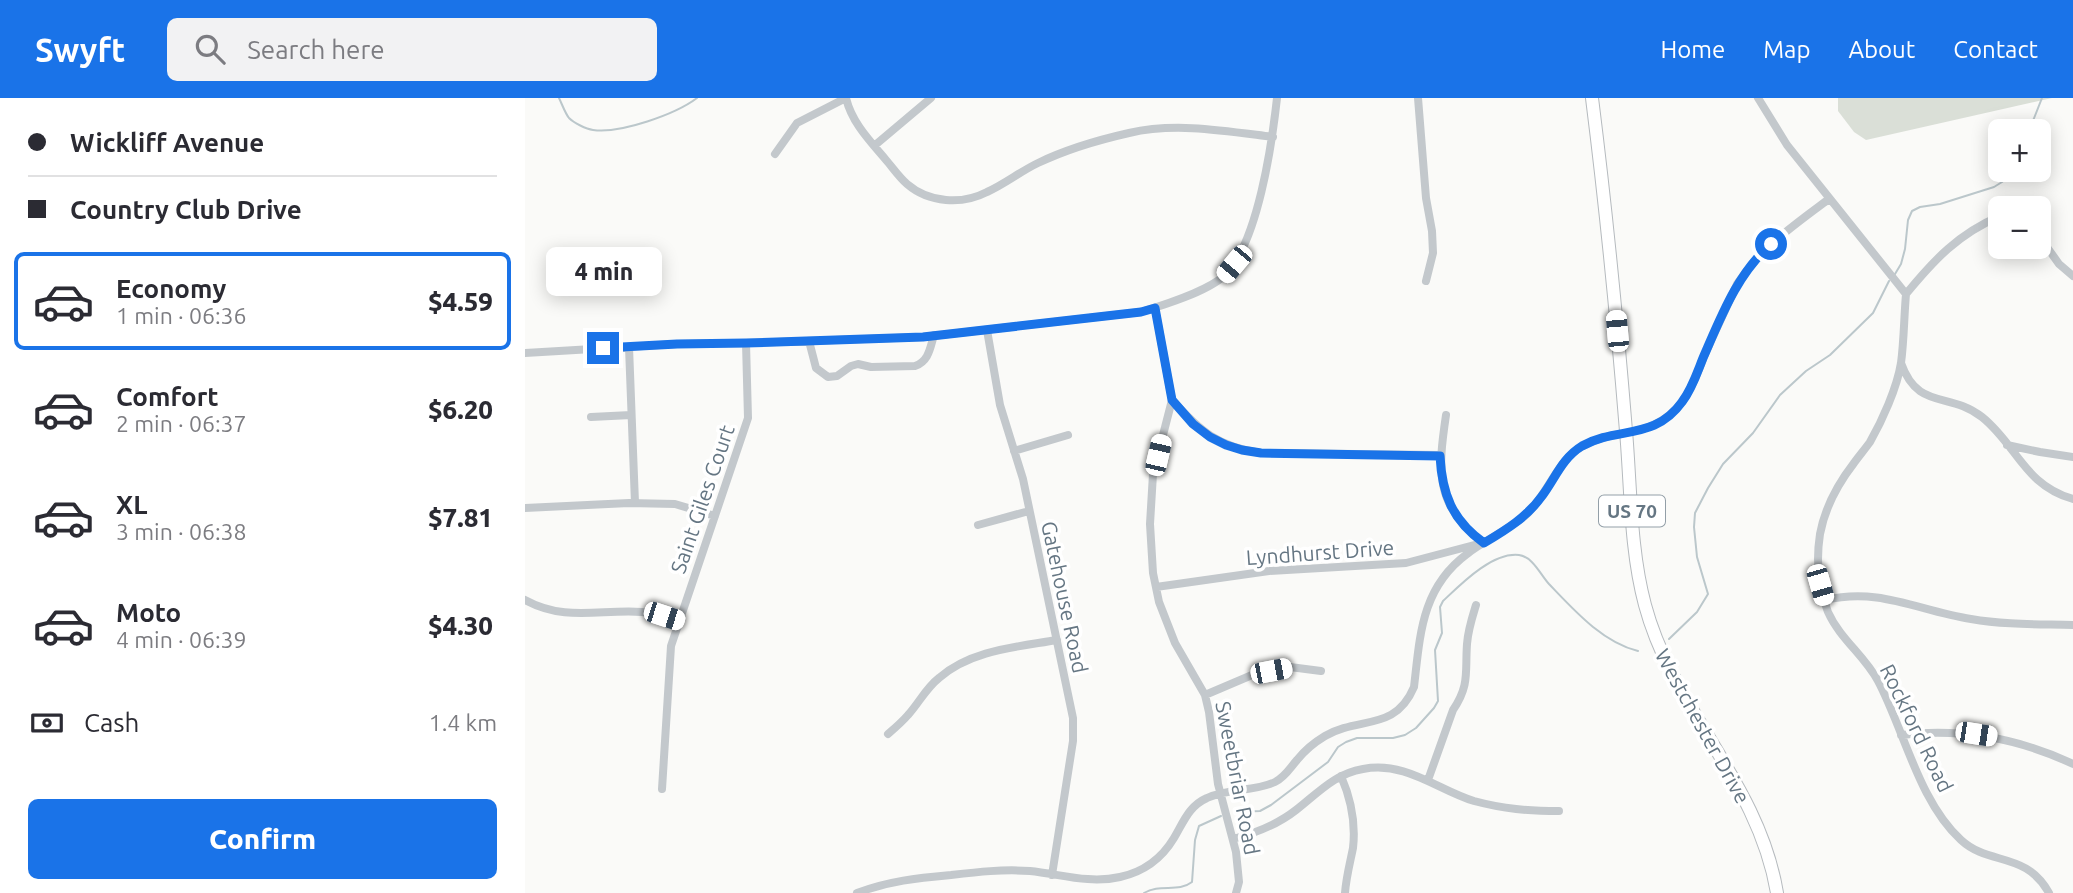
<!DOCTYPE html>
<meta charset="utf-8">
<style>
:root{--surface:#fff;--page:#f2f2f3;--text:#2b2b33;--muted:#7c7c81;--line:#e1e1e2;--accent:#1a73e8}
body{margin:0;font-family:Ubuntu,sans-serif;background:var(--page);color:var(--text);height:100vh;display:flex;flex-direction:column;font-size:26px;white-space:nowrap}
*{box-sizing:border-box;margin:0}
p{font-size:23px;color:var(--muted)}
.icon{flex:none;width:38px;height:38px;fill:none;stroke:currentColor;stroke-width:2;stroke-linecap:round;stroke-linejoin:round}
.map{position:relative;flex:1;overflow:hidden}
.panel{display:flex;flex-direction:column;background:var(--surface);width:525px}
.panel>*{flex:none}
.hud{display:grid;align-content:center;height:154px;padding:0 28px;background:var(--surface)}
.tools{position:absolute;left:1463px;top:21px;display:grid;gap:14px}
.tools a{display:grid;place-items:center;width:63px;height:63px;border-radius:10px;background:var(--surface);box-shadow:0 4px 18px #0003;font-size:35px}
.end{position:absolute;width:32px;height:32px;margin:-16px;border:9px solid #1a73e8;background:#fff;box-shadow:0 0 0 4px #fff}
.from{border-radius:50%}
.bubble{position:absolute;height:49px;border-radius:10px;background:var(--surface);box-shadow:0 4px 18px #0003;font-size:23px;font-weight:800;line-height:49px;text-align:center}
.car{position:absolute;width:21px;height:42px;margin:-21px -10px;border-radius:9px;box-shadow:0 0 5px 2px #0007;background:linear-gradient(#fff 24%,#345 0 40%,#fff 0 76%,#345 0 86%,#fff 0)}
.hud b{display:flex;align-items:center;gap:24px;height:66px;font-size:26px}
.hud b+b{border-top:2px solid var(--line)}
.hud i{width:18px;height:18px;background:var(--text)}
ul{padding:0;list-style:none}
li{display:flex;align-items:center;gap:21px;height:98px;margin:0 14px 10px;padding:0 14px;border:4px solid transparent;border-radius:10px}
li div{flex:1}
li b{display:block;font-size:26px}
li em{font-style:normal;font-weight:800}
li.on{border-color:var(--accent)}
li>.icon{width:63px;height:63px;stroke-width:1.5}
.pay{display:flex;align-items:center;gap:18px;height:77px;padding:0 28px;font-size:26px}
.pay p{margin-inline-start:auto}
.button{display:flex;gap:14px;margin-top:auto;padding:14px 28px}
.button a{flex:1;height:80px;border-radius:10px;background:var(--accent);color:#fff;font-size:28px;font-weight:800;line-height:80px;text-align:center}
header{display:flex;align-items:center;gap:42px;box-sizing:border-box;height:98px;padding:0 35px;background:var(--accent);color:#fff}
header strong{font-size:33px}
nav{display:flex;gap:38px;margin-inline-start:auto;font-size:24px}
.search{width:490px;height:63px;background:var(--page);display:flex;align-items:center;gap:18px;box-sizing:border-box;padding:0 24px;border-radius:10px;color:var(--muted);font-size:26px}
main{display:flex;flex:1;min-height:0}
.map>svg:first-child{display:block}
.green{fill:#dadfd7}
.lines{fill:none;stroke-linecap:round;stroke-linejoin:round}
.stream{stroke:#bbc7cb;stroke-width:2}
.primary-casing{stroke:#b5babe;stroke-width:14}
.street{stroke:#c3c8cc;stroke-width:8}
.primary{stroke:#fff;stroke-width:12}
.route{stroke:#1a73e8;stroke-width:9}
.labels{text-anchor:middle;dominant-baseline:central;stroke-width:7;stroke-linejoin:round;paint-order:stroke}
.shield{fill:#fff;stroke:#939fa8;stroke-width:2}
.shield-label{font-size:19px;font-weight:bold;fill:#657683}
.street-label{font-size:21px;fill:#657683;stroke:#fff}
</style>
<header>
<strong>Swyft</strong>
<div class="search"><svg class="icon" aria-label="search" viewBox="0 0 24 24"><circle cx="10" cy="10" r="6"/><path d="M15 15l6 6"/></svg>Search here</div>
<nav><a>Home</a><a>Map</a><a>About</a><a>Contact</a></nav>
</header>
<main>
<section class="panel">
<div class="hud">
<b><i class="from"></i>Wickliff Avenue</b>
<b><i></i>Country Club Drive</b>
</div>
<ul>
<li class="on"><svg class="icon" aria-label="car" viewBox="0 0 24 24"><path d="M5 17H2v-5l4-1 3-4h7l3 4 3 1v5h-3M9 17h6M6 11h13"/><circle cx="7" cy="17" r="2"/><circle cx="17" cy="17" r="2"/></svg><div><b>Economy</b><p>1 min · 06:36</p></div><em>$4.59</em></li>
<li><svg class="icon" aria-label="car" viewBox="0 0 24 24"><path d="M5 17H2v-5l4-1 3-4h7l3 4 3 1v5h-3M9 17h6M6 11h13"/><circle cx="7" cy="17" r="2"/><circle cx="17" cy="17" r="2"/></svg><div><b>Comfort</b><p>2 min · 06:37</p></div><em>$6.20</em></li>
<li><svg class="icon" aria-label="car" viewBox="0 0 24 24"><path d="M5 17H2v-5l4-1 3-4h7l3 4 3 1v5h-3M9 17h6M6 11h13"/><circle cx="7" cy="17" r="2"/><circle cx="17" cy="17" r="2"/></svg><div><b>XL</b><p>3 min · 06:38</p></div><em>$7.81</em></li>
<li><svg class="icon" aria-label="car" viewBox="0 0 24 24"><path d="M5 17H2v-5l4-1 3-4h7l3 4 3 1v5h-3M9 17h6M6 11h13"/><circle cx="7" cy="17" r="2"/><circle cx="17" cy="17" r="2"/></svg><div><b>Moto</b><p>4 min · 06:39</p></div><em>$4.30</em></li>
</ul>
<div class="pay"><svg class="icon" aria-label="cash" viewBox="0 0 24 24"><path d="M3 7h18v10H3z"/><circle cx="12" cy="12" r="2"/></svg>Cash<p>1.4 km</p></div>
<div class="button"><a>Confirm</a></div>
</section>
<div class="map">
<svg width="1548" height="795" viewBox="0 0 1548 795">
<rect width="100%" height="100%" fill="#fafaf8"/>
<path class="green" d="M1313 0H1527L1341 42 1329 34 1313 13Z"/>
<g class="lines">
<path class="stream" d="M34 0C37 6 40 15 44 20 49 25 61 31 68 32 95 36 151 16 172 0
M1504 33 1517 0
M1370 176 1376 166 1380 151 1383 122 1387 113 1395 109 1415 106 1469 89 1477 84 1487 72
M1144 541 1172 514 1183 496 1172 459 1169 429 1170 415 1183 390 1198 366 1228 335 1255 297 1281 273 1305 257 1348 215 1364 183
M711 714 735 713 746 707 803 664 813 649 821 644 832 640H868L880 637 891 630 909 610 913 603 910 552 917 535 915 509 918 503C936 486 967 454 994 457 1008 459 1015 476 1024 486 1049 512 1077 544 1113 553
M619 795C635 785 653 795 667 784L670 742 674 728 696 718"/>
<g class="primary-casing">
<path id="primary" d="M1067 0C1081 111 1092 222 1101 333 1106 391 1105 451 1120 507 1148 612 1234 685 1252 795"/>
</g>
<path class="street" d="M321 0C327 25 345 43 361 62 368 70 374 79 382 86 404 105 437 107 462 94 480 86 496 73 513 65 542 51 573 42 604 35 651 24 701 33 748 39
M893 0 901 100 907 133 908 155 901 183
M1233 0 1262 47 1381 196C1379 219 1379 243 1376 265 1372 290 1357 323 1345 344 1340 351 1334 358 1329 365 1312 387 1300 409 1295 436 1291 462 1293 489 1303 514 1315 541 1340 558 1353 583 1379 632 1394 704 1436 742 1464 768 1501 753 1524 795
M349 48 406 0
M250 56 272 25 321 0
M1514 138 1534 166 1548 178
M1381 196C1409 162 1433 136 1475 118
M630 210 647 302 628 376 625 426 628 475 634 504 650 545 680 597 684 614 693 686 711 754 714 784 711 795
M462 232 475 307 498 381 548 620V643L527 777
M284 243 291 270 303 279 312 278 326 268 333 266 346 269 390 268C404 263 405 250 409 237
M104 249 110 405
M0 255 152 246 221 245 398 239 616 214C639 207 681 194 699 178 733 146 747 45 752 0
M1376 265C1393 313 1424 293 1457 319 1492 347 1499 387 1548 401
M647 302C675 333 693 349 736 355L915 357
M921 317C913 371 909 409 959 445
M66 319 106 317
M1482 347 1515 354 1548 359
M489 353 543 337
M0 410 104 405 150 406 190 418
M453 427 504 413
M631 489 744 473 881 465 953 446
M0 502C40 524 75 511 117 514 130 515 142 519 154 523
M1300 502C1356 489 1393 513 1446 521 1480 527 1514 526 1548 527
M680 597 727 577 765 569 796 573
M363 636C370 630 377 624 383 617 394 605 401 590 414 580 446 552 492 549 532 542
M1376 637C1436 630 1493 640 1548 666
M816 678C826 701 831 724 828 750 825 765 821 780 820 795
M903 682 928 612C945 587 940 574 942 546 943 532 947 520 951 507
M137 691 146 548 223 320 221 245
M708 741C731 735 752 727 771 712 793 695 809 676 838 671 881 663 911 691 949 703 979 711 1003 713 1034 713
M332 795C363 783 393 780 426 777 452 774 478 771 505 773 535 776 564 786 595 779 618 774 637 760 649 740 659 723 664 708 682 700 703 690 729 694 750 684 760 679 765 670 772 662 780 652 790 644 800 638 834 618 870 634 889 589 895 538 896 490 942 456 961 441 985 432 1003 415 1023 395 1031 365 1056 349 1089 329 1122 342 1152 310 1166 295 1173 273 1181 254 1191 231 1202 209 1212 186 1237 149 1269 127 1304 101"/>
<use href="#primary" class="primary"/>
</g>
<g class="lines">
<path class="route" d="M78 250 152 246 221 245 398 239 616 214 630 210 647 302 668 326 685 339 701 347 717 352 736 355 915 358C917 396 927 422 959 445 981 432 1002 419 1017 398 1030 381 1037 360 1057 348 1093 328 1129 343 1157 304 1167 291 1172 275 1178 260 1196 219 1212 176 1246 146"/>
</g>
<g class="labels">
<rect class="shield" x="1074" y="397.5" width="66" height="31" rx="5"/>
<g class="shield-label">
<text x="1107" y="413">US 70</text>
</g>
<g class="street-label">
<text transform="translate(177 401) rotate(-71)">Saint Giles Court</text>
<text transform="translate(795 454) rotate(-4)">Lyndhurst Drive</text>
<text transform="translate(540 499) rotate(78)">Gatehouse Road</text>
<text transform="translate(1178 628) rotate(61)">Westchester Drive</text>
<text transform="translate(1392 630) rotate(64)">Rockford Road</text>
<text transform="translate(713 680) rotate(79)">Sweetbriar Road</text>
</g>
</g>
</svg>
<div class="tools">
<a>+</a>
<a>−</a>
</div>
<i class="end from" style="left:1246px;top:146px"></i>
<i class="end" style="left:78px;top:250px"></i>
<div class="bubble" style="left:21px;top:149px;width:116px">4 min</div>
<i class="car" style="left:709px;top:166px;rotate:220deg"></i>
<i class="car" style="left:1092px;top:233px;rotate:355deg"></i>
<i class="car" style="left:633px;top:357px;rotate:13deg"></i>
<i class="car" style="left:1295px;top:487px;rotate:164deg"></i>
<i class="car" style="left:139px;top:518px;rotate:108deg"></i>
<i class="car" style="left:746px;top:573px;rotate:79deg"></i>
<i class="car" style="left:1451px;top:636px;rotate:99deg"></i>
</div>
</main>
